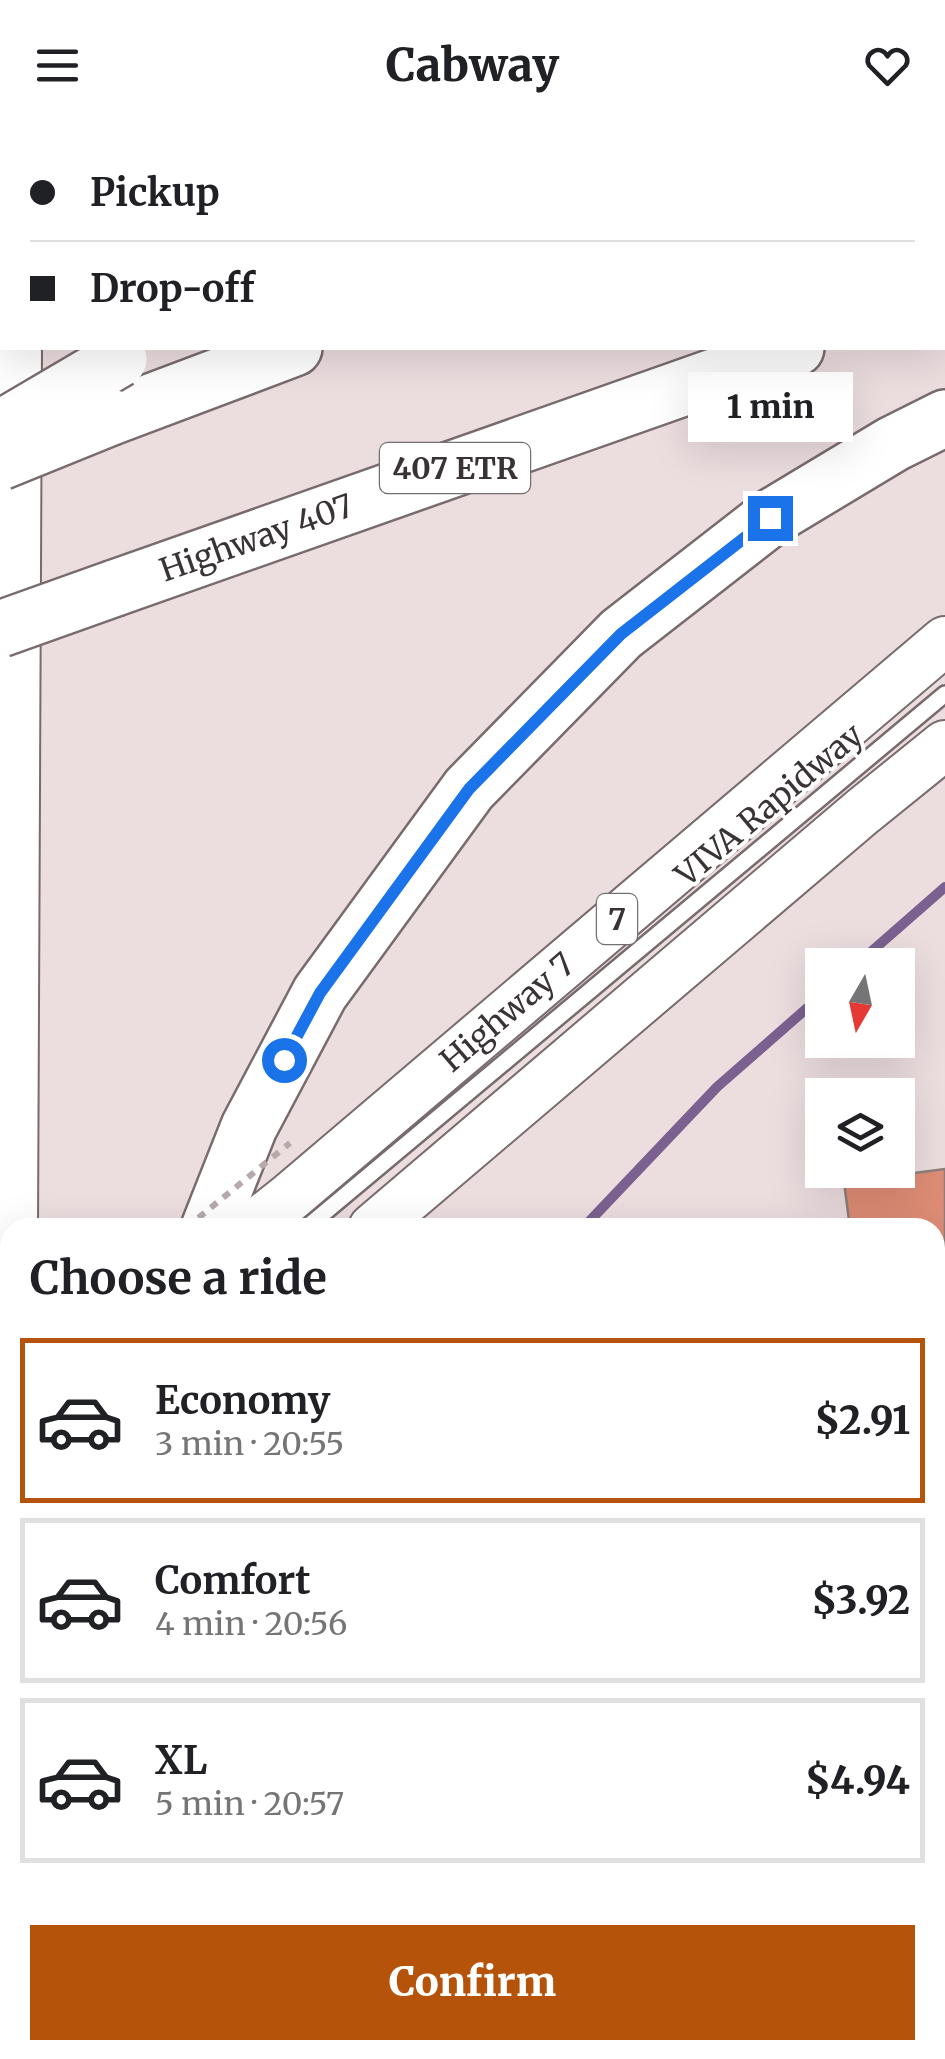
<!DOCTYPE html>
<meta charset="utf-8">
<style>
:root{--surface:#fff;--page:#f6f6f6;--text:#202124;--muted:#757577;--line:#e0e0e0;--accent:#b45309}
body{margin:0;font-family:Merriweather,serif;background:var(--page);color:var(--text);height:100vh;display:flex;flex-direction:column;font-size:38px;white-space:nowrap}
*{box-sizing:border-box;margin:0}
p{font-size:32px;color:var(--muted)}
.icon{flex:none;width:55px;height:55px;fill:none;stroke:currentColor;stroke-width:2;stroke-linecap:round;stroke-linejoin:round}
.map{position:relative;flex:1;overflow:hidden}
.details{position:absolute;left:0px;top:1088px;width:945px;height:842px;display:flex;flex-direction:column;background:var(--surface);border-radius:30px 30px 0 0;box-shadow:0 10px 40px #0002}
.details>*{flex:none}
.guide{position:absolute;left:0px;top:0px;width:945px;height:220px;box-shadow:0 10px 40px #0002;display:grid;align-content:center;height:220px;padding:0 30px;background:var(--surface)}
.needle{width:65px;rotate:189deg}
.buttons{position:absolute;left:805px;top:818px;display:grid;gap:20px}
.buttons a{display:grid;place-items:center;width:110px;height:110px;border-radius:0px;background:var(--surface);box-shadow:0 10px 40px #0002;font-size:50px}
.end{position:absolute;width:45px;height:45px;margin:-22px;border:12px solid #1a73e8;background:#fff;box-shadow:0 0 0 5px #fff}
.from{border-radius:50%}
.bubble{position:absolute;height:70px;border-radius:0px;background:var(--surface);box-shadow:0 10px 40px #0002;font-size:32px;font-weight:800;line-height:70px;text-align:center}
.guide b{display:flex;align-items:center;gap:35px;height:95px;font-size:38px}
.guide b+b{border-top:2px solid var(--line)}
.guide i{width:25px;height:25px;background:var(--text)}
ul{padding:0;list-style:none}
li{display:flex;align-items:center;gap:30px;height:165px;margin:0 20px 15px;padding:0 10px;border:5px solid var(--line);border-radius:0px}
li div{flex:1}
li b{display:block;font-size:38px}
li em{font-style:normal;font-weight:800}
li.active{border-color:var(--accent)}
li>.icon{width:90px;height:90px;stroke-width:1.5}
h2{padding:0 30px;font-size:45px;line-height:120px}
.primary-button{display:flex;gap:20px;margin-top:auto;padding:20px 30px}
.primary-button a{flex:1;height:115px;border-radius:0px;background:var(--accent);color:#fff;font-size:40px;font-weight:800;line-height:115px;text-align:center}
header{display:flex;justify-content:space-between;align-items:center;height:130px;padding:0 30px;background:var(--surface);font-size:45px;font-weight:800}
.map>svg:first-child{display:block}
.green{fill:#f0bb85}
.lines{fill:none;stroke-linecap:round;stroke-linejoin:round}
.stream{stroke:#7b6190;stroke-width:10}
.building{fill:#df8d76;stroke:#8d7f7b;stroke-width:2.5}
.service-casing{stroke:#786b6d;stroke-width:20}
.minor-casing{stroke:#786b6d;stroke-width:35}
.primary-casing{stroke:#786b6d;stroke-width:52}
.motorway-casing{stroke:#786b6d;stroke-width:60}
.service{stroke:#fff;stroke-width:15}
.minor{stroke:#fff;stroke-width:30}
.primary{stroke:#fff;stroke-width:48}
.motorway{stroke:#fff;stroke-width:55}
.motorway-bridge-casing{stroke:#786b6d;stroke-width:60;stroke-linecap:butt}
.path-bridge{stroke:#b5a9ab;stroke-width:6;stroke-dasharray:8 8;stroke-linecap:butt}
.motorway-bridge{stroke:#fff;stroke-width:55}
.route{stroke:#1a73e8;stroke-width:12}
.labels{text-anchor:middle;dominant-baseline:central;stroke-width:8;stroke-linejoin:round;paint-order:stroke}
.shield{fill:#fff;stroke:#747071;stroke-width:2.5}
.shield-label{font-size:30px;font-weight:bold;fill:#393334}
.street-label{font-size:32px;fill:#393334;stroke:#fff}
</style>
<header><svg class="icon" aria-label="menu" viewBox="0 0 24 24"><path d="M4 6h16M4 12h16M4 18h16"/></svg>Cabway<svg class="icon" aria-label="heart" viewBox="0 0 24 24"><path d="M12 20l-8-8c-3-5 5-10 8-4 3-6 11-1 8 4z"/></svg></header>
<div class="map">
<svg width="945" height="1929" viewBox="0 0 945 1929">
<rect width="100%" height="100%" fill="#ecdddf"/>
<path class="green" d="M88 0H534L528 2H88Z
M399 1920H677L682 1929H399Z"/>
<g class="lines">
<path class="stream" d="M856 835 945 757
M583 1098 717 957 822 865
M515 1920 517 1929"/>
</g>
<path class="building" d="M945 1039V1144L935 1145V1098H850L844 1052Z
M945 1775V1871L935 1872V1776Z
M945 1892V1929H908L917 1920H935V1902Z"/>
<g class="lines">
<g class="service-casing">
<path id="service" d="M306 1098 945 564
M0 1327 10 1320"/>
</g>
<g class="minor-casing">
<path id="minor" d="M935 1256 945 1255"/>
</g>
<g class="primary-casing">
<g id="primary">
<path d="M11 0V2"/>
<path d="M13 1098 17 218"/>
<path id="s1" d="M251 1098 290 1067 945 511"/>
<path d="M373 1098 862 682 945 615"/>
<path d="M0 1279 10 1272"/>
<path d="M0 1384 10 1377"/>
<path d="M7 1929 10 1635"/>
</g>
</g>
<g class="motorway-casing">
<g id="motorway">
<path d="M40 2 41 0"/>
<path d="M598 2 602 0"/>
<path d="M872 2 879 0"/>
<path d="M942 166 945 165"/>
<path d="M111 287 294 218"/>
<path id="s2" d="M115 458 796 218"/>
<path d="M209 1098 249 997 320 863 469 659 621 504 770 388 893 314 945 288"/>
<path d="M0 1630 10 1629"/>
<path d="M61 1929 62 1920"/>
</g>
</g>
<use href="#service" class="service"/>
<use href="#minor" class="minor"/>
<use href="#primary" class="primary"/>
<use href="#motorway" class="motorway"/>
<g class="motorway-bridge-casing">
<path id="motorway-bridge" d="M0 299 119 229
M0 332 111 287
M0 499 115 458"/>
</g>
<path class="path-bridge" d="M186 1098 290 1013"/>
<use href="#motorway-bridge" class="motorway-bridge"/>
</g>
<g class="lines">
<path class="route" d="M284 930 320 863 469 659 621 504 770 388"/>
</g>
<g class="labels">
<g class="shield">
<rect x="380" y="313" width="150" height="50" rx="8"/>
<rect x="597" y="764" width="40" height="50" rx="8"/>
</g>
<g class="shield-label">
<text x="455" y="338">407 ETR</text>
<text x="617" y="789">7</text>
</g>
<g class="street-label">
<text stroke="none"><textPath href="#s2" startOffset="150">Highway 407</textPath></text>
<text transform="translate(769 675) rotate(-40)">VIVA Rapidway</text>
<text stroke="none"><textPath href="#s1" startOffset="335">Highway 7</textPath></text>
</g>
</g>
</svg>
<div class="buttons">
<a><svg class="needle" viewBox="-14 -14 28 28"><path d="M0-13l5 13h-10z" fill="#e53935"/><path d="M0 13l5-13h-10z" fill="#757577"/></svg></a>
<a><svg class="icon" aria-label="layers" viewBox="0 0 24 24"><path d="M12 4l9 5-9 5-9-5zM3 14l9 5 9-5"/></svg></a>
</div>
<i class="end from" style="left:284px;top:930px"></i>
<i class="end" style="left:770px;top:388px"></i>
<div class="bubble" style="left:688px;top:242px;width:165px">1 min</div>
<div class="guide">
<b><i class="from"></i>Pickup</b>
<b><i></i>Drop-off</b>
</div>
<section class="details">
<h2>Choose a ride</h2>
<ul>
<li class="active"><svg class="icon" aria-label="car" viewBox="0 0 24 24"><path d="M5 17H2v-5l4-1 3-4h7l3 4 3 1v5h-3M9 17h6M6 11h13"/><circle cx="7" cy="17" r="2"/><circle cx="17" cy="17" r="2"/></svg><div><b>Economy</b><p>3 min · 20:55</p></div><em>$2.91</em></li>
<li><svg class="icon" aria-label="car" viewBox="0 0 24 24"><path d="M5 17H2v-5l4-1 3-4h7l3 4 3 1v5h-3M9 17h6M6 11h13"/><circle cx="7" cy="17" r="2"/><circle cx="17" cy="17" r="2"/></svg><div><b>Comfort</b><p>4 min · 20:56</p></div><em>$3.92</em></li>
<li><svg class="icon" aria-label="car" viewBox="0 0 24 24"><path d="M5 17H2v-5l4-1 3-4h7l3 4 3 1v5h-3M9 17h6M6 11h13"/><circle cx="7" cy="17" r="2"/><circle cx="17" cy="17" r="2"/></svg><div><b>XL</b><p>5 min · 20:57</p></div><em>$4.94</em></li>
</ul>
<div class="primary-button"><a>Confirm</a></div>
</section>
</div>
